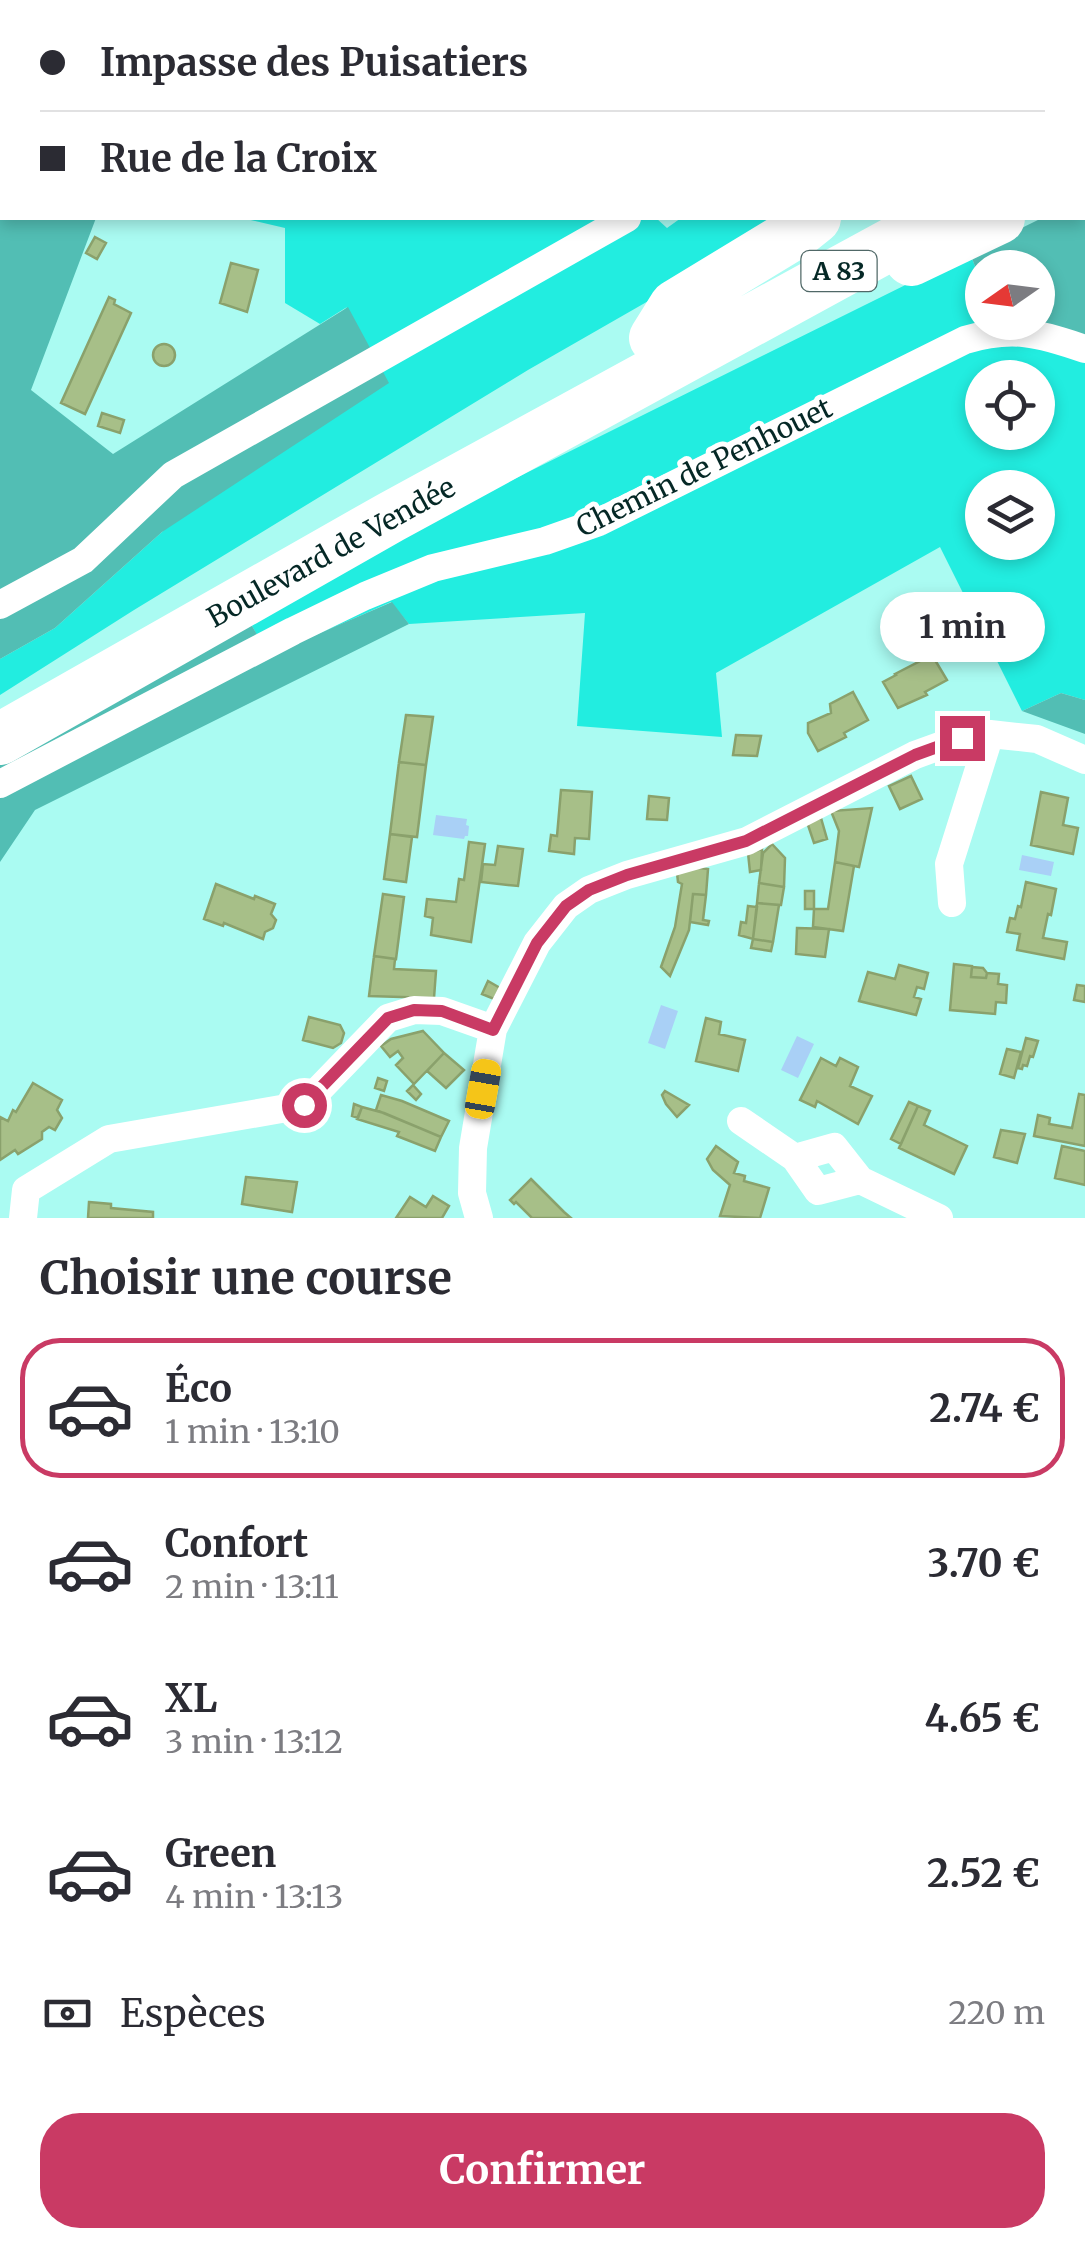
<!DOCTYPE html>
<html lang="fr">
<meta charset="utf-8">
<style>
:root{--surface:#fff;--page:#f2f2f3;--text:#2b2b33;--muted:#7c7c81;--line:#e1e1e2;--accent:#c93a64}
body{margin:0;font-family:Merriweather,serif;background:var(--page);color:var(--text);height:100vh;display:flex;flex-direction:column;font-size:38px;white-space:nowrap}
*{box-sizing:border-box;margin:0}
p{font-size:32px;color:var(--muted)}
.icon{flex:none;width:55px;height:55px;fill:none;stroke:currentColor;stroke-width:2;stroke-linecap:round;stroke-linejoin:round}
.map{position:relative;height:1218px;overflow:hidden}
.side{display:flex;flex-direction:column;background:var(--surface);flex:1}
.side>*{flex:none}
.top-card{position:absolute;left:0px;top:0px;width:1085px;height:220px;box-shadow:0 5px 15px #0003;display:grid;align-content:center;height:220px;padding:0 40px;background:var(--surface)}
.needle{width:65px;rotate:256deg}
.tools{position:absolute;left:965px;top:250px;display:grid;gap:20px}
.tools a{display:grid;place-items:center;width:90px;height:90px;border-radius:50%;background:var(--surface);box-shadow:0 5px 15px #0003;font-size:50px}
.end{position:absolute;width:45px;height:45px;margin:-22px;border:12px solid #c93a64;background:#fff;box-shadow:0 0 0 5px #fff}
.from{border-radius:50%}
.bubble{position:absolute;height:70px;border-radius:35px;background:var(--surface);box-shadow:0 5px 15px #0003;font-size:32px;font-weight:700;line-height:70px;text-align:center}
.car{position:absolute;width:30px;height:60px;margin:-30px -15px;border-radius:12px;box-shadow:0 0 8px 2px #0007;background:linear-gradient(#f5c518 24%,#345 0 40%,#f5c518 0 76%,#345 0 86%,#f5c518 0)}
.top-card b{display:flex;align-items:center;gap:35px;height:95px;font-size:38px}
.top-card b+b{border-top:2px solid var(--line)}
.top-card i{width:25px;height:25px;background:var(--text)}
ul{padding:0;list-style:none}
li{display:flex;align-items:center;gap:30px;height:140px;margin:0 20px 15px;padding:0 20px;border:5px solid transparent;border-radius:40px}
li div{flex:1}
li b{display:block;font-size:38px}
li em{font-style:normal;font-weight:700}
li.on{border-color:var(--accent)}
li>.icon{width:90px;height:90px;stroke-width:1.5}
h2{padding:0 40px;font-size:45px;line-height:120px}
.pay{display:flex;align-items:center;gap:25px;height:110px;padding:0 40px;font-size:38px}
.pay p{margin-inline-start:auto}
.cta{display:flex;gap:20px;margin-top:auto;padding:20px 40px}
.cta a{flex:1;height:115px;border-radius:40px;background:var(--accent);color:#fff;font-size:40px;font-weight:700;line-height:115px;text-align:center}
.map>svg:first-child{display:block}
.green{fill:#22ede0;fill-rule:evenodd}
.forest{fill:#52beb4}
.water{fill:#a9d0f6}
.building{fill:#a7bf88;stroke:#8aa16c;stroke-width:2.5}
.lines{fill:none;stroke-linecap:round;stroke-linejoin:round}
.lane{stroke:#fff;stroke-width:14}
.street{stroke:#fff;stroke-width:28}
.highway{stroke:#fff;stroke-width:52}
.route{stroke:#c93a64;stroke-width:12}
.labels{text-anchor:middle;dominant-baseline:central;stroke-width:10;stroke-linejoin:round;paint-order:stroke}
.shield{fill:#fff;stroke:#506867;stroke-width:2.5}
.shield-label{font-size:25px;font-weight:bold;fill:#052826}
.street-label{font-size:28px;fill:#052826;stroke:#fff}
</style>
<div class="map">
<svg width="1085" height="1218" viewBox="0 0 1085 1218">
<rect width="100%" height="100%" fill="#aafbf2"/>
<path class="green" d="M73 0H439V2H79Z
M989 0H1085V81L1083 82 1082 2H988Z
M242 218H656L667 228 681 218H778L746 245 528 370 134 610 0 695V659L55 628 162 532 347 307 320 324 285 303V228Z
M970 253 982 285V322L1085 342V700L1061 693 1022 711 940 547 716 673 722 737 577 726 585 613 409 624 391 602 269 656 248 619 401 535ZM982 378H1038V432H982ZM982 488H1038V542H982Z"/>
<path class="forest" d="M439 0H917L915 2H439Z
M2 22V218H96L31 390 113 454 348 307 389 383 162 532 55 628 0 659V31Z
M1085 196V342L1038 322V268H982V285L970 253 1042 218H1082L1083 198Z
M392 602 409 624 35 810 0 862V762L248 619 269 655Z
M1061 693 1085 700V734L1022 711Z"/>
<path class="water" d="M436 815 467 819 466 825 469 826 468 836H465L464 839 433 835Z
M1022 855 1054 862 1051 876 1019 870Z
M661 1005 678 1011 665 1049 648 1043Z
M797 1036 814 1044 798 1078 781 1070Z"/>
<path class="building" d="M95 237 106 243 97 259 86 253Z
M231 263 258 270 247 312 220 303Z
M109 297 115 300 114 304 131 313 85 414 61 403Z
M153 355a11 11 0 1 1 22 0a11 11 0 1 1-22 0Z
M102 413 124 420 120 433 98 426Z
M932 655 947 680 925 692 927 695 898 708 883 682 896 675 895 674Z
M853 692 868 720 844 733 846 737 818 751 808 733V723L831 713 830 704Z
M406 715 433 717 426 765 399 762Z
M736 735 761 736 757 756 733 755Z
M399 762 426 765 417 837 390 834Z
M911 776 922 799 900 809 889 786Z
M561 790 592 792 589 839 575 838 574 854 549 851 551 835 557 836Z
M1041 792 1068 798 1063 825 1078 828 1073 854 1031 845Z
M649 796 669 798 667 820 647 819Z
M872 808 859 867 835 862 839 831 831 811Z
M821 818 827 839 814 843 807 822Z
M390 834 412 837 406 882 384 879Z
M469 842 485 844 471 942 431 935 433 918 425 916 427 899 456 902 459 879 464 880Z
M772 844 785 858 784 887 759 883 763 853Z
M498 846 523 849 518 886 481 882 483 864 495 865Z
M762 849 761 870 750 872 748 853Z
M835 862 854 866 843 931 813 927 814 909H828Z
M691 867 708 869 706 895 693 894 689 930 670 976 661 967 675 927 682 884 678 882 677 873Z
M1026 882 1056 889 1051 915 1048 914 1043 938 1067 942 1064 959 1017 950 1020 934 1007 932 1010 918 1015 919 1018 906 1021 907Z
M759 883 784 887 781 905 757 903Z
M216 884 254 899 255 896 275 904 271 914 276 920 273 928 265 932 263 939 224 923 223 926 204 919Z
M805 891H814V909H805Z
M383 894 404 897 396 959 374 956Z
M693 894 706 895 703 920 709 921 708 925 690 922Z
M757 903 779 905 773 942 753 939Z
M748 906 757 907 753 939 739 935 741 922 746 923Z
M797 928 829 929 825 957 796 954Z
M753 939 773 942 771 951 751 948Z
M374 956 395 959 394 969 436 971 434 998 369 996Z
M954 964 972 966 971 977 986 978 987 973 999 974 998 984 1007 985 1006 1003 996 1002 995 1014 950 1010Z
M899 965 928 973 924 989 917 987 914 997 921 999 916 1015 859 1001 868 972 895 979Z
M972 967 983 968 987 973 986 978 971 977Z
M488 981 500 988 494 999 482 994Z
M1077 985 1085 986V1002L1074 1000Z
M309 1017 340 1025 344 1033 341 1043 333 1048 303 1040Z
M706 1018 721 1022 719 1034 745 1040 738 1071 696 1061Z
M423 1031 444 1053 414 1084 396 1065 403 1058 398 1051 390 1057 381 1046 391 1039Z
M1026 1038 1038 1041 1033 1057 1030 1056 1027 1066 1023 1065 1022 1069 1018 1068Z
M1007 1049 1021 1052 1014 1078 1000 1074Z
M444 1053 464 1070 446 1088 427 1071Z
M821 1058 836 1066 840 1058 858 1067 850 1086 872 1096 858 1124 817 1101 815 1107 800 1100Z
M378 1078 387 1081 384 1091 375 1088Z
M33 1083 62 1100 57 1110 62 1118 55 1130 49 1127 42 1132V1139L18 1154 15 1150 0 1160V1117L8 1121 13 1110 16 1112Z
M413 1085 421 1094 416 1100 407 1091Z
M665 1091 689 1105 677 1117 666 1104 662 1095Z
M1079 1094 1085 1095V1146L1034 1136 1038 1115 1050 1118 1049 1124 1072 1128Z
M381 1095 402 1101 449 1121 441 1137 376 1110Z
M909 1102 918 1106 901 1144 891 1139Z
M354 1104 362 1107 358 1118 352 1116Z
M918 1106 930 1111 924 1125 967 1146 954 1174 899 1148Z
M362 1107 384 1113 441 1137 435 1151 397 1136 399 1132 357 1119Z
M1001 1130 1025 1134 1017 1163 994 1157Z
M716 1146 738 1162 734 1173 745 1176 744 1181 769 1188 760 1218 720 1216 730 1185 713 1170 707 1159Z
M1062 1146 1085 1151V1185L1055 1178Z
M246 1177 297 1182 292 1212 242 1204Z
M531 1179 564 1212 571 1218H532L516 1202 514 1204 510 1200Z
M433 1196 449 1206 442 1218H396L410 1197 426 1207Z
M89 1202 111 1204V1208L153 1212V1218H88Z"/>
<g class="lines">
<path class="lane" d="M894 2 896 0"/>
<path class="street" d="M0 605 83 560 173 475 627 218
M0 784 293 631 365 596 433 568 545 541 599 522 965 340C1012 326 1039 333 1085 349
M952 903 949 864 990 734
M741 1121 795 1158 834 1147 860 1180 939 1218
M795 1158 818 1191 860 1180
M23 1218 26 1190 109 1139 304 1105 388 1018 414 1010 442 1011 493 1029
M479 1218 472 1193 473 1148 493 1029 537 943 566 906 589 890 627 875 747 841 915 755 962 738 990 734 1037 739 1085 760"/>
<path class="highway" d="M970 2 971 0
M1082 140 1085 139
M911 260 999 218
M655 338 675 306 800 230 815 218
M0 739 391 517 939 218"/>
</g>
<g class="lines">
<path class="route" d="M304 1105 388 1018 414 1010 442 1011 493 1030 537 943 566 906 589 890 627 875 746 841 915 755 962 738"/>
</g>
<g class="labels">
<rect class="shield" x="801.5" y="251" width="75" height="40" rx="8"/>
<g class="shield-label">
<text x="839" y="271">A 83</text>
</g>
<g class="street-label">
<text transform="translate(704 467) rotate(-26)">Chemin de Penhouet</text>
<text transform="translate(331 552) rotate(-29)">Boulevard de Vendée</text>
</g>
</g>
</svg>
<div class="tools">
<a><svg class="needle" viewBox="-14 -14 28 28"><path d="M0-13l5 13h-10z" fill="#e53935"/><path d="M0 13l5-13h-10z" fill="#7c7c81"/></svg></a>
<a><svg class="icon" aria-label="locate" viewBox="0 0 24 24"><circle cx="12" cy="12" r="6"/><path d="M12 2v4M12 18v4M2 12h4M18 12h4"/></svg></a>
<a><svg class="icon" aria-label="layers" viewBox="0 0 24 24"><path d="M12 4l9 5-9 5-9-5zM3 14l9 5 9-5"/></svg></a>
</div>
<i class="end from" style="left:304px;top:1105px"></i>
<i class="end" style="left:962px;top:738px"></i>
<div class="bubble" style="left:880px;top:592px;width:165px">1 min</div>
<i class="car" style="left:483px;top:1089px;rotate:10deg"></i>
<div class="top-card">
<b><i class="from"></i>Impasse des Puisatiers</b>
<b><i></i>Rue de la Croix</b>
</div>
</div>
<section class="side">
<h2>Choisir une course</h2>
<ul>
<li class="on"><svg class="icon" aria-label="car" viewBox="0 0 24 24"><path d="M5 17H2v-5l4-1 3-4h7l3 4 3 1v5h-3M9 17h6M6 11h13"/><circle cx="7" cy="17" r="2"/><circle cx="17" cy="17" r="2"/></svg><div><b>Éco</b><p>1 min · 13:10</p></div><em>2.74 €</em></li>
<li><svg class="icon" aria-label="car" viewBox="0 0 24 24"><path d="M5 17H2v-5l4-1 3-4h7l3 4 3 1v5h-3M9 17h6M6 11h13"/><circle cx="7" cy="17" r="2"/><circle cx="17" cy="17" r="2"/></svg><div><b>Confort</b><p>2 min · 13:11</p></div><em>3.70 €</em></li>
<li><svg class="icon" aria-label="car" viewBox="0 0 24 24"><path d="M5 17H2v-5l4-1 3-4h7l3 4 3 1v5h-3M9 17h6M6 11h13"/><circle cx="7" cy="17" r="2"/><circle cx="17" cy="17" r="2"/></svg><div><b>XL</b><p>3 min · 13:12</p></div><em>4.65 €</em></li>
<li><svg class="icon" aria-label="car" viewBox="0 0 24 24"><path d="M5 17H2v-5l4-1 3-4h7l3 4 3 1v5h-3M9 17h6M6 11h13"/><circle cx="7" cy="17" r="2"/><circle cx="17" cy="17" r="2"/></svg><div><b>Green</b><p>4 min · 13:13</p></div><em>2.52 €</em></li>
</ul>
<div class="pay"><svg class="icon" aria-label="cash" viewBox="0 0 24 24"><path d="M3 7h18v10H3z"/><circle cx="12" cy="12" r="2"/></svg>Espèces<p>220 m</p></div>
<div class="cta"><a>Confirmer</a></div>
</section>
